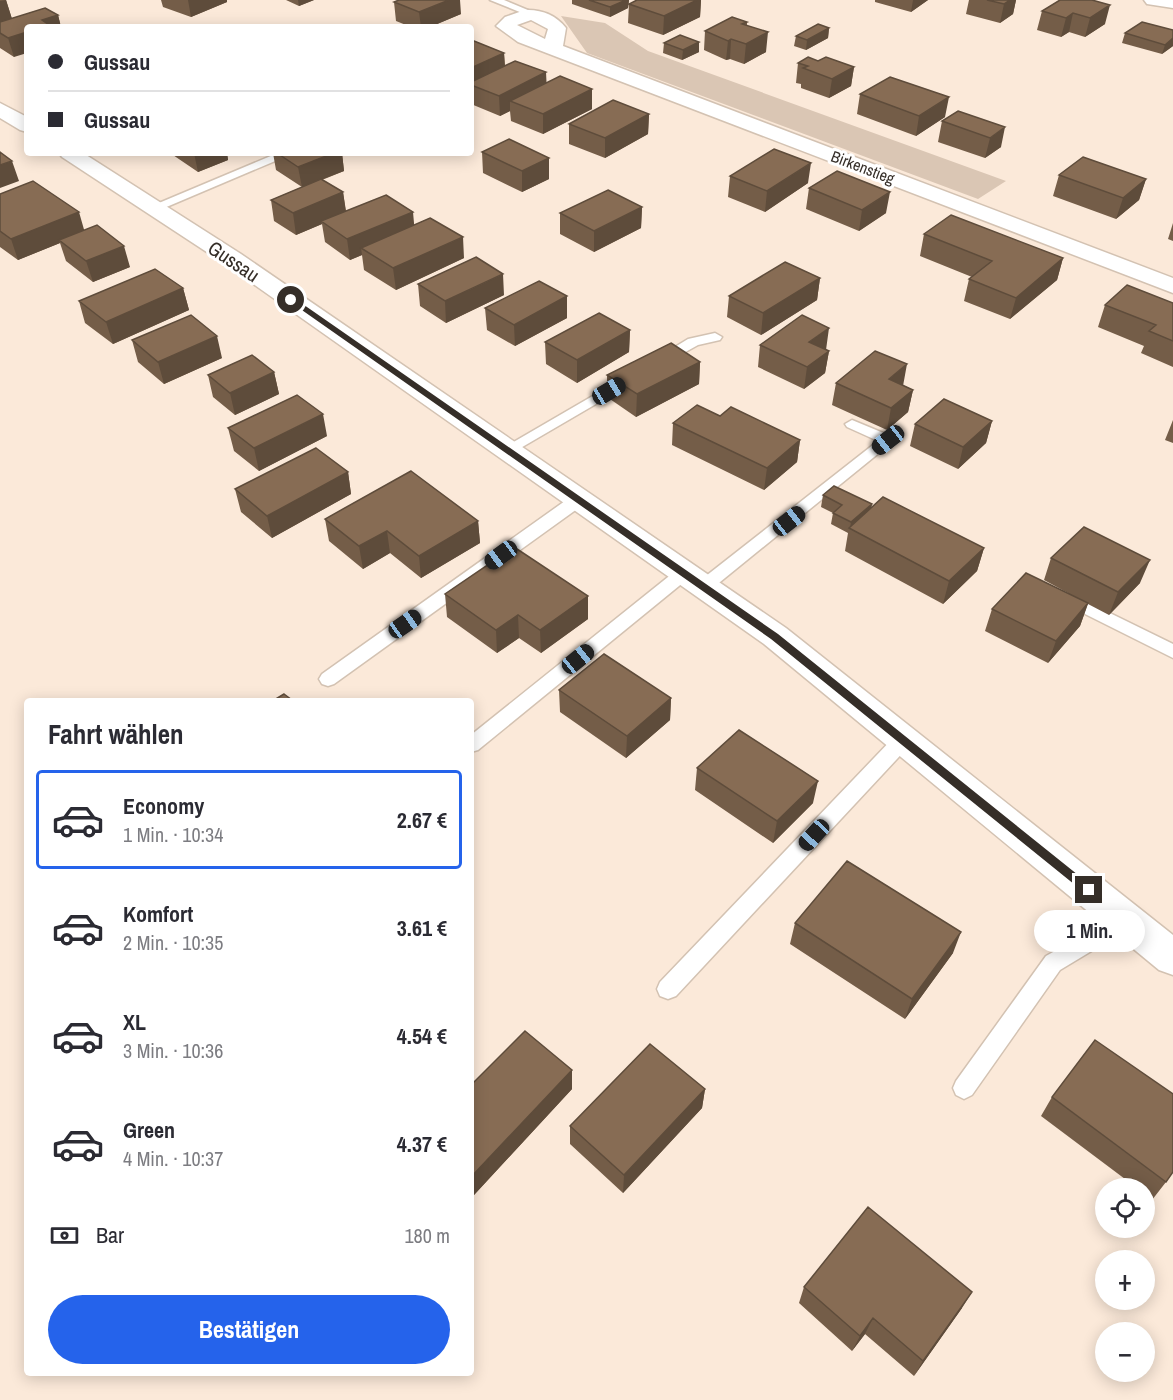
<!DOCTYPE html>
<html lang="de">
<meta charset="utf-8">
<style>
:root{--surface:#fff;--page:#f7f7f7;--text:#2b2b33;--muted:#7c7c81;--line:#e1e1e2;--accent:#2563eb}
body{margin:0;font-family:"Archivo Narrow",sans-serif;background:var(--page);color:var(--text);height:100vh;display:flex;flex-direction:column;font-size:22px;white-space:nowrap}
*{box-sizing:border-box;margin:0}
p{font-size:20px;color:var(--muted)}
.icon{flex:none;width:33px;height:33px;fill:none;stroke:currentColor;stroke-width:2;stroke-linecap:round;stroke-linejoin:round}
.map{position:relative;flex:1;overflow:hidden}
.details{position:absolute;left:24px;top:698px;width:450px;height:678px;display:flex;flex-direction:column;background:var(--surface);border-radius:6px;box-shadow:0 3px 15px #0003}
.details>*{flex:none}
.guide{position:absolute;left:24px;top:24px;width:450px;height:132px;border-radius:6px;box-shadow:0 3px 15px #0003;display:grid;align-content:center;height:132px;padding:0 24px;background:var(--surface)}
.fabs{position:absolute;left:1095px;top:1178px;display:grid;gap:12px}
.fabs a{display:grid;place-items:center;width:60px;height:60px;border-radius:50%;background:var(--surface);box-shadow:0 3px 15px #0003;font-size:30px}
.end{position:absolute;width:27px;height:27px;margin:-14px;border:8px solid #352e28;background:#fff;box-shadow:0 0 0 3px #fff}
.from{border-radius:50%}
.bubble{position:absolute;height:42px;border-radius:21px;background:var(--surface);box-shadow:0 3px 15px #0003;font-size:20px;font-weight:700;line-height:42px;text-align:center}
.car{position:absolute;width:18px;height:36px;margin:-18px -9px;border-radius:8px;box-shadow:0 0 4px 2px #0007;background:linear-gradient(#222 24%,#8ab4d8 0 40%,#222 0 76%,#8ab4d8 0 86%,#222 0)}
.guide b{display:flex;align-items:center;gap:21px;height:57px;font-size:22px}
.guide b+b{border-top:2px solid var(--line)}
.guide i{width:15px;height:15px;background:var(--text)}
ul{padding:0;list-style:none}
li{display:flex;align-items:center;gap:18px;height:99px;margin:0 12px 9px;padding:0 12px;border:3px solid transparent;border-radius:6px}
li div{flex:1}
li b{display:block;font-size:22px}
li em{font-style:normal;font-weight:700}
li.active{border-color:var(--accent)}
li>.icon{width:54px;height:54px;stroke-width:1.5}
h2{padding:0 24px;font-size:27px;line-height:72px}
.pay{display:flex;align-items:center;gap:15px;height:66px;padding:0 24px;font-size:22px}
.pay p{margin-inline-start:auto}
.primary-button{display:flex;gap:12px;margin-top:auto;padding:12px 24px}
.primary-button a{flex:1;height:69px;border-radius:36px;background:var(--accent);color:#fff;font-size:24px;font-weight:700;line-height:69px;text-align:center}
.map>svg:first-child{display:block}
.green{fill:#dac6b4}
.lines{fill:none;stroke-linecap:round;stroke-linejoin:round}
.service-casing{stroke:#d3c2b2;stroke-width:3}
.minor-casing{stroke:#d3c2b2;stroke-width:3}
.service{fill:#fff;fill-rule:evenodd}
.minor{fill:#fff;fill-rule:evenodd}
.wall{fill:#745d48}
.shaded-wall{fill:#5e4c3b}
.building{fill:#876c54;stroke:#5e4c3b;stroke-width:1.5}
.route{fill:#352e28}
.labels{text-anchor:middle;dominant-baseline:central;stroke-width:6;stroke-linejoin:round;paint-order:stroke}
.far-street-label{font-size:16px;fill:#352e28;stroke:#fff}
.street-label{font-size:20px;fill:#352e28;stroke:#fff}
</style>
<div class="map">
<svg width="1173" height="1400" viewBox="0 0 1173 1400">
<rect width="100%" height="100%" fill="#fbe9d9"/>
<path class="green" d="M561 16 605 23 648 51 1006 181 978 199 587 53Z"/>
<g class="lines">
<g class="service-casing">
<path id="service" d="M490 0H504L535 13 527 15Z
M278 153H294L157 211 153 212 147 208Z
M715 333 722 337 720 340 698 345 664 364 659 365 652 361 688 339Z
M627 376 634 380 632 383 512 453H502L500 450Z
M852 420 893 437 895 440 709 591H697L695 587 697 583 878 441 847 427 845 424Z
M578 495 584 496 586 500 584 504 334 684 328 686 322 684 319 679 322 674 572 496Z
M684 567 690 569 692 573 690 577 478 750 471 752V735L678 569Z
M1065 591 1173 644V658L1059 601 1057 597 1059 593Z
M903 733 910 735 912 740 910 745 676 996 668 999 660 996 657 989 660 982 896 735Z
M1126 911 1133 914 1136 920 1133 926 1060 970 972 1095 964 1099 956 1095 953 1088 956 1081 1046 956Z"/>
</g>
<g class="minor-casing">
<path id="minor" d="M1144 0H1173V8L1147 4Z
M525 10C541 9 556 15 566 28L563 46 1173 278V293L518 42 496 26 505 17ZM531 20 548 29 545 39 517 25Z
M0 103 27 117V132L20 130 0 118Z
M59 153H83L241 254 786 628 1173 935V975L1159 970 764 644 225 264 62 157Z"/>
</g>
<use href="#service" class="service"/>
<use href="#minor" class="minor"/>
</g>
<path class="wall" d="M0 0H6L12 19 58 15 61 27H27L14 57 0 48Z
M161 0H227V2L191 17 163 7Z
M286 0H314L299 6Z
M572 0H629L628 8 610 17 572 4Z
M637 0H701L700 17 663 35 628 23 629 4Z
M875 0H928L911 12 875 2Z
M969 0H1016L1013 14 1000 23 966 14Z
M1060 0 1105 24 1085 37 1069 32 1061 37 1037 30 1042 11Z
M394 2 461 14 430 27H411L396 21Z
M747 22V25L766 52 744 64 730 59 726 60 704 50 705 31Z
M829 28 828 38 806 50 794 46 796 36Z
M1173 30V46L1162 54 1122 43 1125 33Z
M471 42 504 53 505 65 546 72V83L592 109 543 134 511 121 510 111 500 116 471 104Z
M664 43 699 52 682 60 663 53Z
M818 61 854 67 851 86 829 98 801 88V84L796 83 798 63Z
M860 94 945 117 916 136 857 114Z
M958 111 1001 147 985 158 938 142 942 121Z
M649 114 648 134 605 158 569 144V124Z
M482 152 549 158V179L522 192 483 173Z
M170 153H227L228 160 198 172Z
M273 153H342L344 171 322 180 343 192 346 211 414 225 464 258 396 290 364 270 362 255 350 260 325 242 322 224 296 235 274 221 271 200 302 187 276 170Z
M1059 175 1146 179 1139 200 1116 219 1053 196Z
M730 176 808 183 765 212 728 197Z
M809 188 886 213 859 231 806 209Z
M0 194 84 230 130 267 93 282 66 261 60 243 18 260 0 247Z
M642 207 641 228 594 252 560 234V213Z
M1173 223V241L1168 239Z
M924 234 1063 258 1057 280 1010 319 964 301 969 279 972 277 920 256Z
M820 278 817 300 761 335 727 317 729 296Z
M418 284 504 295 446 323 420 306Z
M183 288 189 310 113 344 85 323 79 301Z
M567 296V318L515 346 487 330 485 308Z
M1173 303V367L1141 353 1144 346 1098 327 1105 305Z
M630 330 629 352 577 383 546 364 545 342Z
M132 340 222 358 164 384 138 362Z
M760 345 826 350 829 351 825 373 804 389 758 367Z
M700 362 699 384 636 417 607 397V375Z
M274 372 279 394 235 415 213 397 208 375Z
M836 383 903 385 913 390 908 412 887 430 832 405Z
M720 416 800 440 797 462 764 490 672 445 673 423Z
M1173 420V443L1165 440Z
M992 421 986 443 958 469 910 446 915 424Z
M228 428 327 436 259 471 234 451Z
M348 472 351 494 272 538 241 512 235 489Z
M823 495 872 504 871 509 984 548 977 571 943 604 845 551 848 533 831 524 833 513 821 507Z
M325 519 478 521 480 543 421 578 390 553 363 569 329 541Z
M1051 558 1140 583 1109 615 1088 604 1080 626 1048 663 985 631 992 609 1068 593 1044 580Z
M445 594 588 596V619L541 653 519 638 497 653 447 617Z
M559 690 671 698 670 720 626 758 560 712Z
M697 768 813 803 773 843 695 790Z
M795 923 953 953 905 1019 790 944Z
M572 1070V1089L474 1195 471 1192V1085Z
M705 1089 702 1108 623 1193 570 1144V1126Z
M1052 1097 1166 1182 1152 1200 1144 1194V1188H1137L1041 1116Z
M804 1287 962 1308 914 1376 865 1334 852 1351 799 1303Z"/>
<path class="shaded-wall" d="M6 0 12 19 3 21 5 27 0 28V1Z
M188 0H227V2L191 17Z
M298 0H314L299 6Z
M449 0H460L461 14 430 27H421L419 12Z
M626 0H629L628 8 610 17V7Z
M697 0H701L700 17 663 35 664 16Z
M913 0H928L911 12Z
M1010 0H1016L1013 14 1000 23 1004 4Z
M1110 5 1105 24 1085 37 1090 18Z
M1073 13 1069 32 1061 37 1066 18Z
M58 15 61 27H42V20Z
M829 28 828 38 806 50 807 40Z
M27 32V53L14 57 8 38Z
M768 32 766 52 744 64 746 44Z
M1173 38V46L1162 54 1165 45Z
M731 39 730 59 726 60 728 41Z
M699 42V52L682 60 683 50Z
M504 53 505 72 471 85V68Z
M854 67 851 86 829 98 832 79Z
M546 72 547 92 510 101V111L500 116 499 96Z
M592 89V109L543 134V114Z
M949 97 945 117 916 136 919 116Z
M649 114 648 134 605 158V138Z
M1005 127 1001 147 985 158 990 138Z
M194 153H227L228 160 198 172Z
M334 153H342L344 171 302 187 298 167Z
M549 158V179L522 192V171Z
M12 161 19 181 0 188V165Z
M811 163 808 183 765 212 767 191Z
M1146 179 1139 200 1116 219 1123 198Z
M343 192 346 213 321 221 322 224 296 235 293 213Z
M890 192 886 213 859 231 862 210Z
M642 207 641 228 594 252V231Z
M79 212 85 233 59 240 60 243 18 260 11 239Z
M413 212 415 234 361 248 362 255 350 260 347 239Z
M463 237 464 258 396 290 393 268Z
M124 246 130 267 93 282 86 261Z
M1063 258 1057 280 1010 319 1016 298Z
M503 274 504 295 446 323 445 301Z
M820 278 817 300 761 335 763 313Z
M183 288 189 310 113 344 106 322Z
M567 296V318L515 346 514 325Z
M829 328 826 350 809 342Z
M630 330 629 352 577 383V360Z
M217 336 222 358 164 384 158 362Z
M829 351 825 373 804 389 807 367Z
M700 362 699 384 636 417 637 394Z
M907 364 903 386 889 379Z
M274 372 279 394 235 415 230 393Z
M913 390 908 412 887 430 891 408Z
M323 414 327 436 259 471 254 448Z
M992 421 986 443 958 469 963 447Z
M800 440 797 462 764 490 767 468Z
M348 472 351 494 272 538 267 516Z
M872 504 869 515 850 529 851 522Z
M478 521 480 543 421 578 419 556Z
M387 531 390 553 363 569 359 546Z
M984 548 977 571 943 604 949 581Z
M1150 560 1140 583 1109 615 1118 592Z
M588 596V619L541 653 540 630Z
M1088 603 1080 626 1048 663 1056 641Z
M518 615 519 638 497 653 496 630Z
M671 698 670 720 626 758 627 736Z
M818 781 813 803 773 843 777 821Z
M961 932 953 953 905 1019 912 999Z
M572 1070V1089L474 1195 471 1177Z
M705 1089 702 1108 623 1193 624 1175Z
M972 1292 962 1308 914 1376 923 1361Z
M873 1318 865 1334 852 1351 860 1336Z"/>
<path class="building" d="M399 0H449L419 12 394 2Z
M589 0H626L610 7Z
M637 0H697L664 16 629 4Z
M987 0H1010L1004 4Z
M1060 0H1092L1110 5 1090 18 1073 13 1066 18 1042 11Z
M45 8 58 15 42 20 49 25 42 27H27V32L8 38 0 33V22Z
M732 17 747 22 742 24 768 32 746 44 731 39 728 41 705 31Z
M1142 22 1173 30V38L1165 45 1125 33Z
M818 24 829 28 807 40 796 36Z
M680 35 699 42 683 50 664 43Z
M474 41 504 53 471 68V42Z
M808 57 818 61 826 57 854 67 832 79 803 68 808 66 798 63Z
M515 61 546 72 499 96 471 85V82Z
M560 76 592 89 543 114 510 101Z
M890 77 949 97 919 116 860 94Z
M613 100 649 114 605 138 569 124Z
M958 111 1005 127 990 138 942 121Z
M509 139 549 158 522 171 482 152Z
M774 149 811 163 767 191 730 176Z
M0 152 12 161 0 165Z
M277 153H334L298 167Z
M1083 157 1146 179 1123 198 1059 175Z
M837 171 890 192 862 210 809 188Z
M321 179 343 192 293 213 271 200Z
M33 181 79 212 11 239 0 231V194Z
M608 190 642 207 594 231 560 213Z
M386 195 413 212 347 239 321 221Z
M951 215 1063 258 1016 298 969 279 992 261 924 234Z
M430 218 463 237 393 268 361 248Z
M97 225 124 246 86 261 59 240Z
M476 257 503 274 445 301 418 284Z
M785 262 820 278 763 313 729 296Z
M155 269 183 288 106 322 79 301Z
M539 281 567 296 514 325 485 308Z
M1127 285 1173 303V341L1149 331 1156 325 1105 305Z
M599 313 630 330 577 360 545 342Z
M191 315 217 336 158 362 132 340Z
M802 315 829 328 809 342 829 351 807 367 760 345Z
M671 343 700 362 637 394 607 375Z
M875 351 907 364 889 379 913 390 891 408 836 383Z
M252 355 274 372 230 393 208 375Z
M297 395 323 414 254 448 228 428Z
M944 399 992 421 963 447 915 424Z
M697 405 720 416 731 407 800 440 767 468 673 423Z
M316 448 348 472 267 516 235 489Z
M411 471 478 521 419 556 387 531 359 546 325 519Z
M834 486 872 504 851 522 833 513 842 505 823 495Z
M883 497 984 548 949 581 849 528Z
M1084 527 1150 560 1118 592 1051 558Z
M514 547 588 596 540 630 518 615 496 630 445 594Z
M1026 573 1088 603 1056 641 992 609Z
M604 654 671 698 627 736 559 690Z
M284 694 292 700H274Z
M739 730 818 781 777 821 697 768Z
M847 861 961 932 912 999 795 923Z
M525 1031 572 1070 471 1177V1085Z
M1095 1040 1173 1094V1172L1166 1182 1052 1097Z
M650 1044 705 1089 624 1175 570 1126Z
M868 1207 972 1292 923 1361 873 1318 860 1336 804 1287Z"/>
<path class="route" d="M289 298H294L778 634 1093 887V893H1085L771 639 289 301Z"/>
<g class="labels">
<g class="far-street-label">
<text transform="translate(863 167) rotate(21)">Birkenstieg</text>
</g>
<g class="street-label">
<text transform="translate(234 261) rotate(34)">Gussau</text>
</g>
</g>
</svg>
<div class="fabs">
<a><svg class="icon" aria-label="locate" viewBox="0 0 24 24"><circle cx="12" cy="12" r="6"/><path d="M12 2v4M12 18v4M2 12h4M18 12h4"/></svg></a>
<a>+</a>
<a>−</a>
</div>
<i class="end from" style="left:291px;top:300px"></i>
<i class="end" style="left:1089px;top:890px"></i>
<div class="bubble" style="left:1034px;top:910px;width:111px">1 Min.</div>
<i class="car" style="left:609px;top:391px;rotate:59deg"></i>
<i class="car" style="left:888px;top:440px;rotate:232deg"></i>
<i class="car" style="left:789px;top:521px;rotate:52deg"></i>
<i class="car" style="left:501px;top:555px;rotate:234deg"></i>
<i class="car" style="left:405px;top:624px;rotate:55deg"></i>
<i class="car" style="left:578px;top:659px;rotate:51deg"></i>
<i class="car" style="left:814px;top:835px;rotate:223deg"></i>
<div class="guide">
<b><i class="from"></i>Gussau</b>
<b><i></i>Gussau</b>
</div>
<section class="details">
<h2>Fahrt wählen</h2>
<ul>
<li class="active"><svg class="icon" aria-label="car" viewBox="0 0 24 24"><path d="M5 17H2v-5l4-1 3-4h7l3 4 3 1v5h-3M9 17h6M6 11h13"/><circle cx="7" cy="17" r="2"/><circle cx="17" cy="17" r="2"/></svg><div><b>Economy</b><p>1 Min. · 10:34</p></div><em>2.67 €</em></li>
<li><svg class="icon" aria-label="car" viewBox="0 0 24 24"><path d="M5 17H2v-5l4-1 3-4h7l3 4 3 1v5h-3M9 17h6M6 11h13"/><circle cx="7" cy="17" r="2"/><circle cx="17" cy="17" r="2"/></svg><div><b>Komfort</b><p>2 Min. · 10:35</p></div><em>3.61 €</em></li>
<li><svg class="icon" aria-label="car" viewBox="0 0 24 24"><path d="M5 17H2v-5l4-1 3-4h7l3 4 3 1v5h-3M9 17h6M6 11h13"/><circle cx="7" cy="17" r="2"/><circle cx="17" cy="17" r="2"/></svg><div><b>XL</b><p>3 Min. · 10:36</p></div><em>4.54 €</em></li>
<li><svg class="icon" aria-label="car" viewBox="0 0 24 24"><path d="M5 17H2v-5l4-1 3-4h7l3 4 3 1v5h-3M9 17h6M6 11h13"/><circle cx="7" cy="17" r="2"/><circle cx="17" cy="17" r="2"/></svg><div><b>Green</b><p>4 Min. · 10:37</p></div><em>4.37 €</em></li>
</ul>
<div class="pay"><svg class="icon" aria-label="cash" viewBox="0 0 24 24"><path d="M3 7h18v10H3z"/><circle cx="12" cy="12" r="2"/></svg>Bar<p>180 m</p></div>
<div class="primary-button"><a>Bestätigen</a></div>
</section>
</div>
